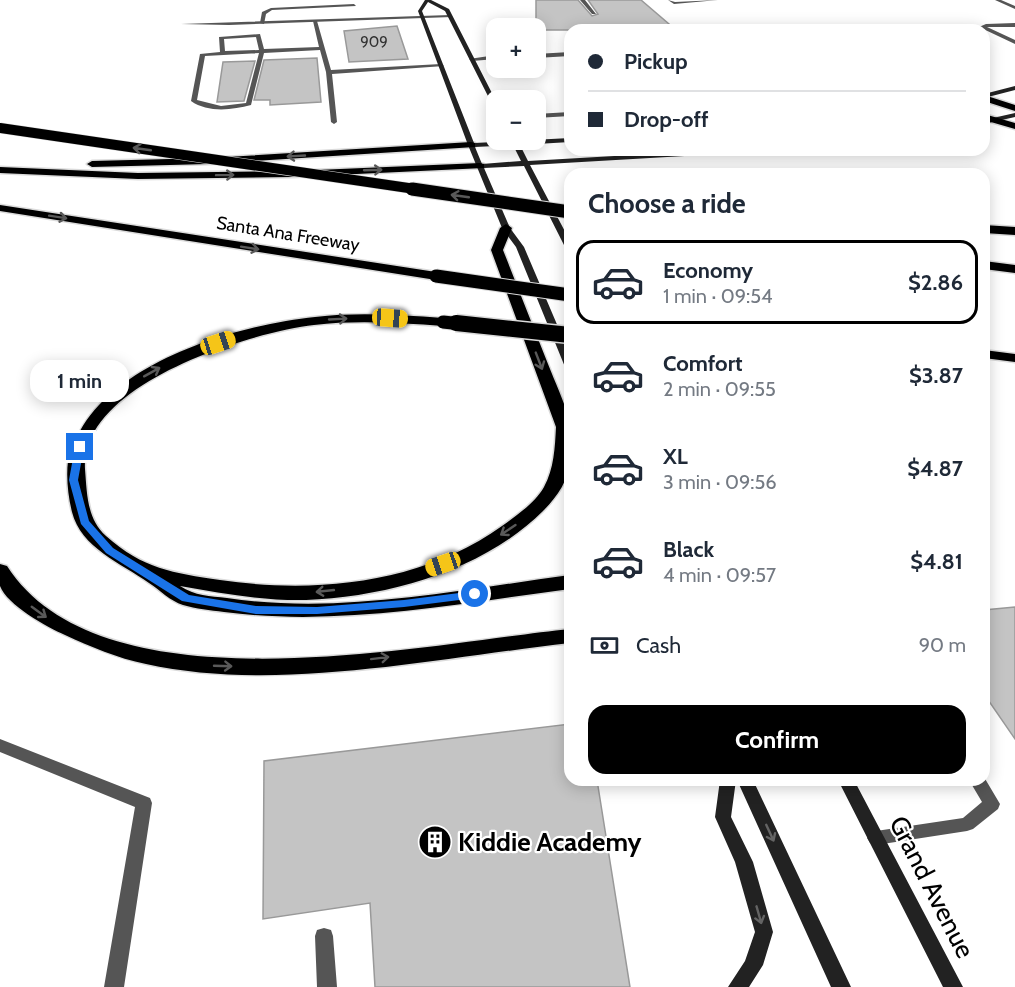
<!DOCTYPE html>
<meta charset="utf-8">
<style>
:root{--surface:#fff;--page:#f6f6f7;--text:#1f2937;--muted:#747a83;--line:#e0e1e3;--accent:#000}
body{margin:0;font-family:Cabin,sans-serif;background:var(--page);color:var(--text);height:100vh;display:flex;flex-direction:column;font-size:22px;white-space:nowrap}
*{box-sizing:border-box;margin:0}
p{font-size:20px;color:var(--muted)}
.icon{flex:none;width:33px;height:33px;fill:none;stroke:currentColor;stroke-width:2;stroke-linecap:round;stroke-linejoin:round}
.map{position:relative;flex:1;overflow:hidden}
.sheet{position:absolute;left:564px;top:168px;width:426px;height:618px;display:flex;flex-direction:column;background:var(--surface);border-radius:18px;box-shadow:0 3px 15px #0003}
.sheet>*{flex:none}
.top-card{position:absolute;left:564px;top:24px;width:426px;height:132px;border-radius:18px;box-shadow:0 3px 15px #0003;display:grid;align-content:center;height:132px;padding:0 24px;background:var(--surface)}
.fabs{position:absolute;left:486px;top:18px;display:grid;gap:12px}
.fabs a{display:grid;place-items:center;width:60px;height:60px;border-radius:12px;background:var(--surface);box-shadow:0 3px 15px #0003;font-size:30px}
.end{position:absolute;width:27px;height:27px;margin:-14px;border:8px solid #1a73e8;background:#fff;box-shadow:0 0 0 3px #fff}
.from{border-radius:50%}
.bubble{position:absolute;height:42px;border-radius:18px;background:var(--surface);box-shadow:0 3px 15px #0003;font-size:20px;font-weight:800;line-height:42px;text-align:center}
.car{position:absolute;width:18px;height:36px;margin:-18px -9px;border-radius:8px;box-shadow:0 0 4px 2px #0007;background:linear-gradient(#f5c518 24%,#345 0 40%,#f5c518 0 76%,#345 0 86%,#f5c518 0)}
.top-card b{display:flex;align-items:center;gap:21px;height:57px;font-size:22px}
.top-card b+b{border-top:2px solid var(--line)}
.top-card i{width:15px;height:15px;background:var(--text)}
ul{padding:0;list-style:none}
li{display:flex;align-items:center;gap:18px;height:84px;margin:0 12px 9px;padding:0 12px;border:3px solid transparent;border-radius:18px}
li div{flex:1}
li b{display:block;font-size:22px}
li em{font-style:normal;font-weight:800}
li.on{border-color:var(--accent)}
li>.icon{width:54px;height:54px;stroke-width:1.5}
h2{padding:0 24px;font-size:27px;line-height:72px}
.pay{display:flex;align-items:center;gap:15px;height:66px;padding:0 24px;font-size:22px}
.pay p{margin-inline-start:auto}
.primary-button{display:flex;gap:12px;margin-top:auto;padding:12px 24px}
.primary-button a{flex:1;height:69px;border-radius:18px;background:var(--accent);color:#fff;font-size:24px;font-weight:800;line-height:69px;text-align:center}
.map>svg:first-child{display:block}
.building{fill:#c4c4c4;stroke:#999;stroke-width:1.5}
.lines{fill:none;stroke-linecap:round;stroke-linejoin:round}
.motorway-casing{stroke:#dbdbdb;stroke-width:3}
.service{fill:#555;fill-rule:evenodd}
.minor{fill:#555;fill-rule:evenodd}
.secondary{fill:#222;fill-rule:evenodd}
.motorway{fill:#000;fill-rule:evenodd}
.motorway-bridge-far2-casing{stroke:#dbdbdb;stroke-width:11;stroke-linecap:butt}
.motorway-bridge-far1-casing{stroke:#dbdbdb;stroke-width:15;stroke-linecap:butt}
.motorway-bridge-casing{stroke:#dbdbdb;stroke-width:19;stroke-linecap:butt}
.motorway-bridge-far2{stroke:#000;stroke-width:10}
.motorway-bridge-far1{stroke:#000;stroke-width:13}
.motorway-bridge{stroke:#000;stroke-width:16}
.oneway{stroke:#595959}
.oneway2{stroke:#646464}
.route{fill:#1a73e8}
.labels{text-anchor:middle;dominant-baseline:central;stroke-width:4.5;stroke-linejoin:round;paint-order:stroke}
.far-number-label{font-size:15px;fill:#313131}
.far-street-label{font-size:18px;fill:#000;stroke:#fff}
.near-poi-label{font-size:26px;font-weight:bold;fill:#000;stroke:#fff;text-anchor:start}
.near-street-label{font-size:26px;fill:#000;stroke:#fff}
</style>
<div class="map">
<svg width="1015" height="987" viewBox="0 0 1015 987">
<rect width="100%" height="100%" fill="#fff"/>
<path class="building" d="M536 0H578L592 16 598 14 588 0H641L676 30H536Z
M397 26 408 59 349 62 344 31Z
M317 58 321 102 270 105V100H254L264 60Z
M255 61 244 101 217 102 223 62Z
M1015 607V739L984 694V610Z
M570 724V780H597L630 987H375L370 903 263 919 264 761Z"/>
<g class="lines">
<g class="motorway-casing">
<path id="motorway" d="M984 95 1015 105V111L984 101Z
M984 114 1015 123V129L984 120Z
M471 142 475 143V147L209 164 92 167 87 164 92 161 209 158Z
M480 163 484 164V168L293 177 138 179 0 173V167L138 173 293 171Z
M0 205 436 272 443 276 436 280 0 211Z
M506 224 512 228 503 250C518 288 533 326 548 364 555 382 564 401 569 419 572 431 571 448 570 460 569 480 557 497 543 511 484 570 388 597 306 600 263 601 221 593 180 586 195 596 210 596 227 598 340 615 458 590 570 575V589C456 604 338 627 224 612 210 610 196 609 183 605 170 601 160 590 149 583 121 563 81 548 72 512 68 496 66 477 68 461 68 454 72 448 75 442 107 363 237 325 315 317 358 312 400 315 443 318L450 322 443 326C400 323 357 320 314 325 248 333 80 384 85 469 87 494 87 519 106 536 143 569 173 573 220 580 315 594 421 584 502 526 517 515 535 503 544 487 554 469 555 447 556 427L491 250 500 228Z
M984 225 1015 227V235L984 233Z
M984 261 1015 265V273L984 269Z
M984 350 1015 354V362L984 358Z
M0 564 7 566C102 714 423 644 570 629V643C437 658 277 693 146 664 117 658 91 647 65 635 47 627 7 605 0 586 0 580 0 570 0 564Z"/>
</g>
<path class="service" d="M580 0H585L596 14H592Z
M668 0 675 2 718 0 674 4Z
M995 0H1001L1015 6V9Z
M354 4 356 6 272 10 266 14 264 24 260 23 262 12 271 8Z
M315 20 317 21 331 70 441 64 444 66 332 74 337 122 334 124 331 122 326 72 320 50 264 53 251 105C232 110 208 113 191 101L200 54 220 52 219 37 260 34 264 49 319 47 313 21ZM256 37 259 50 225 51 224 39ZM259 53 246 103 221 106 197 100 205 56Z
M1015 23V27H987L1015 40V44L979 27 986 24Z
M570 112V116L536 118V114Z
M984 777 1000 804 998 809 973 829 967 831 876 845 870 843 867 838 870 833 876 831 963 818 982 802 969 780H984Z
M324 928 331 930 333 936 337 987H317L315 936 317 930Z"/>
<path class="minor" d="M450 15 452 17 229 25 181 24Z
M570 52V56L536 58V54Z
M496 55V59L472 61 469 59Z
M0 739 150 798 152 803 124 987H104L135 807 0 752Z"/>
<path class="secondary" d="M425 0H431L449 9 496 101V108L493 106 445 11 428 2 422 11 474 143 570 138V142L520 145 528 161 718 150H756L753 152 530 165 570 241V252L566 249 524 166 484 168 510 228 524 247 570 355V370L565 367 516 247 502 228 468 145 418 11ZM513 145 521 161 482 164 475 147Z
M1015 86V90L984 98V94Z
M1015 113V117L984 124V120Z
M720 780H736L731 817 753 862 773 932 763 965 749 987H728L745 961 755 932 735 862 715 817Z
M737 780H753L851 987H831Z
M838 780H854L963 987H943Z"/>
<use href="#motorway" class="motorway"/>
<g class="motorway-bridge-far2-casing">
<path id="motorway-bridge-far2" d="M0 128 422 190"/>
</g>
<g class="motorway-bridge-far1-casing">
<path id="motorway-bridge-far1" d="M412 189 570 212
M436 276 570 295
M443 322 471 325"/>
</g>
<g class="motorway-bridge-casing">
<path id="motorway-bridge" d="M456 323 570 335"/>
</g>
<use href="#motorway-bridge-far2" class="motorway-bridge-far2"/>
<use href="#motorway-bridge-far1" class="motorway-bridge-far1"/>
<use href="#motorway-bridge" class="motorway-bridge"/>
</g>
<defs><path id="oneway-shaft" d="M-6 0H5M1.5-3L5.5 0L1.5 3" fill="none" stroke-width="1.6" stroke-linecap="round" stroke-linejoin="round" transform="scale(1.5)"/></defs>
<g class="oneway">
<use href="#oneway-shaft" transform="translate(142 149) rotate(-172)"/>
<use href="#oneway-shaft" transform="translate(296 156) rotate(177)"/>
<use href="#oneway-shaft" transform="translate(373 170) rotate(-2)"/>
<use href="#oneway-shaft" transform="translate(225 175) rotate(-1)"/>
<use href="#oneway-shaft" transform="translate(460 196) rotate(-172)"/>
<use href="#oneway-shaft" transform="translate(58 217) rotate(9)"/>
<use href="#oneway-shaft" transform="translate(250 248) rotate(9)"/>
<use href="#oneway-shaft" transform="translate(338 319) rotate(-3)"/>
<use href="#oneway-shaft" transform="translate(539 361) rotate(69)"/>
<use href="#oneway-shaft" transform="translate(152 372) rotate(-29)"/>
<use href="#oneway-shaft" transform="translate(508 530) rotate(146)"/>
<use href="#oneway-shaft" transform="translate(325 591) rotate(174)"/>
<use href="#oneway-shaft" transform="translate(39 612) rotate(36)"/>
<use href="#oneway-shaft" transform="translate(380 658) rotate(-7)"/>
<use href="#oneway-shaft" transform="translate(223 666) rotate(2)"/>
</g>
<g class="oneway2">
<use href="#oneway-shaft" transform="translate(770 833) rotate(65)"/>
<use href="#oneway-shaft" transform="translate(759 915) rotate(74)"/>
</g>
<path class="route" d="M80 444 84 447 78 480 89 521 113 548 189 595 256 606 317 607 404 600 475 591 481 594 475 598 404 607 317 614H256L182 601 106 553 81 524 69 480 75 447Z"/>
<defs>
<g id="building-disc" transform="scale(1.725)"><circle r="9.5" fill="#000" stroke="#fff"/><path d="M-4-6H4V6H1V3H-1V6H-4ZM-2.5-4.3h1.7v1.8h-1.7ZM.8-4.3h1.7v1.8H.8ZM-2.5-1h1.7V.8h-1.7ZM.8-1h1.7V.8H.8Z" fill="#fff"/></g>
</defs>
<g fill-rule="evenodd">
<use href="#building-disc" x="435" y="842"/>
</g>
<g class="labels">
<g class="far-number-label">
<text x="374" y="42">909</text>
</g>
<g class="far-street-label">
<text transform="translate(288 234) rotate(9)">Santa Ana Freeway</text>
</g>
<g class="near-poi-label">
<text x="458" y="842">Kiddie Academy</text>
</g>
<g class="near-street-label">
<text transform="translate(932 887) rotate(63)">Grand Avenue</text>
</g>
</g>
</svg>
<div class="fabs">
<a>+</a>
<a>−</a>
</div>
<i class="end from" style="left:475px;top:594px"></i>
<i class="end" style="left:80px;top:447px"></i>
<div class="bubble" style="left:30px;top:360px;width:99px">1 min</div>
<i class="car" style="left:390px;top:318px;rotate:94deg"></i>
<i class="car" style="left:218px;top:343px;rotate:72deg"></i>
<i class="car" style="left:443px;top:564px;rotate:251deg"></i>
<div class="top-card">
<b><i class="from"></i>Pickup</b>
<b><i></i>Drop-off</b>
</div>
<section class="sheet">
<h2>Choose a ride</h2>
<ul>
<li class="on"><svg class="icon" aria-label="car" viewBox="0 0 24 24"><path d="M5 17H2v-5l4-1 3-4h7l3 4 3 1v5h-3M9 17h6M6 11h13"/><circle cx="7" cy="17" r="2"/><circle cx="17" cy="17" r="2"/></svg><div><b>Economy</b><p>1 min · 09:54</p></div><em>$2.86</em></li>
<li><svg class="icon" aria-label="car" viewBox="0 0 24 24"><path d="M5 17H2v-5l4-1 3-4h7l3 4 3 1v5h-3M9 17h6M6 11h13"/><circle cx="7" cy="17" r="2"/><circle cx="17" cy="17" r="2"/></svg><div><b>Comfort</b><p>2 min · 09:55</p></div><em>$3.87</em></li>
<li><svg class="icon" aria-label="car" viewBox="0 0 24 24"><path d="M5 17H2v-5l4-1 3-4h7l3 4 3 1v5h-3M9 17h6M6 11h13"/><circle cx="7" cy="17" r="2"/><circle cx="17" cy="17" r="2"/></svg><div><b>XL</b><p>3 min · 09:56</p></div><em>$4.87</em></li>
<li><svg class="icon" aria-label="car" viewBox="0 0 24 24"><path d="M5 17H2v-5l4-1 3-4h7l3 4 3 1v5h-3M9 17h6M6 11h13"/><circle cx="7" cy="17" r="2"/><circle cx="17" cy="17" r="2"/></svg><div><b>Black</b><p>4 min · 09:57</p></div><em>$4.81</em></li>
</ul>
<div class="pay"><svg class="icon" aria-label="cash" viewBox="0 0 24 24"><path d="M3 7h18v10H3z"/><circle cx="12" cy="12" r="2"/></svg>Cash<p>90 m</p></div>
<div class="primary-button"><a>Confirm</a></div>
</section>
</div>
